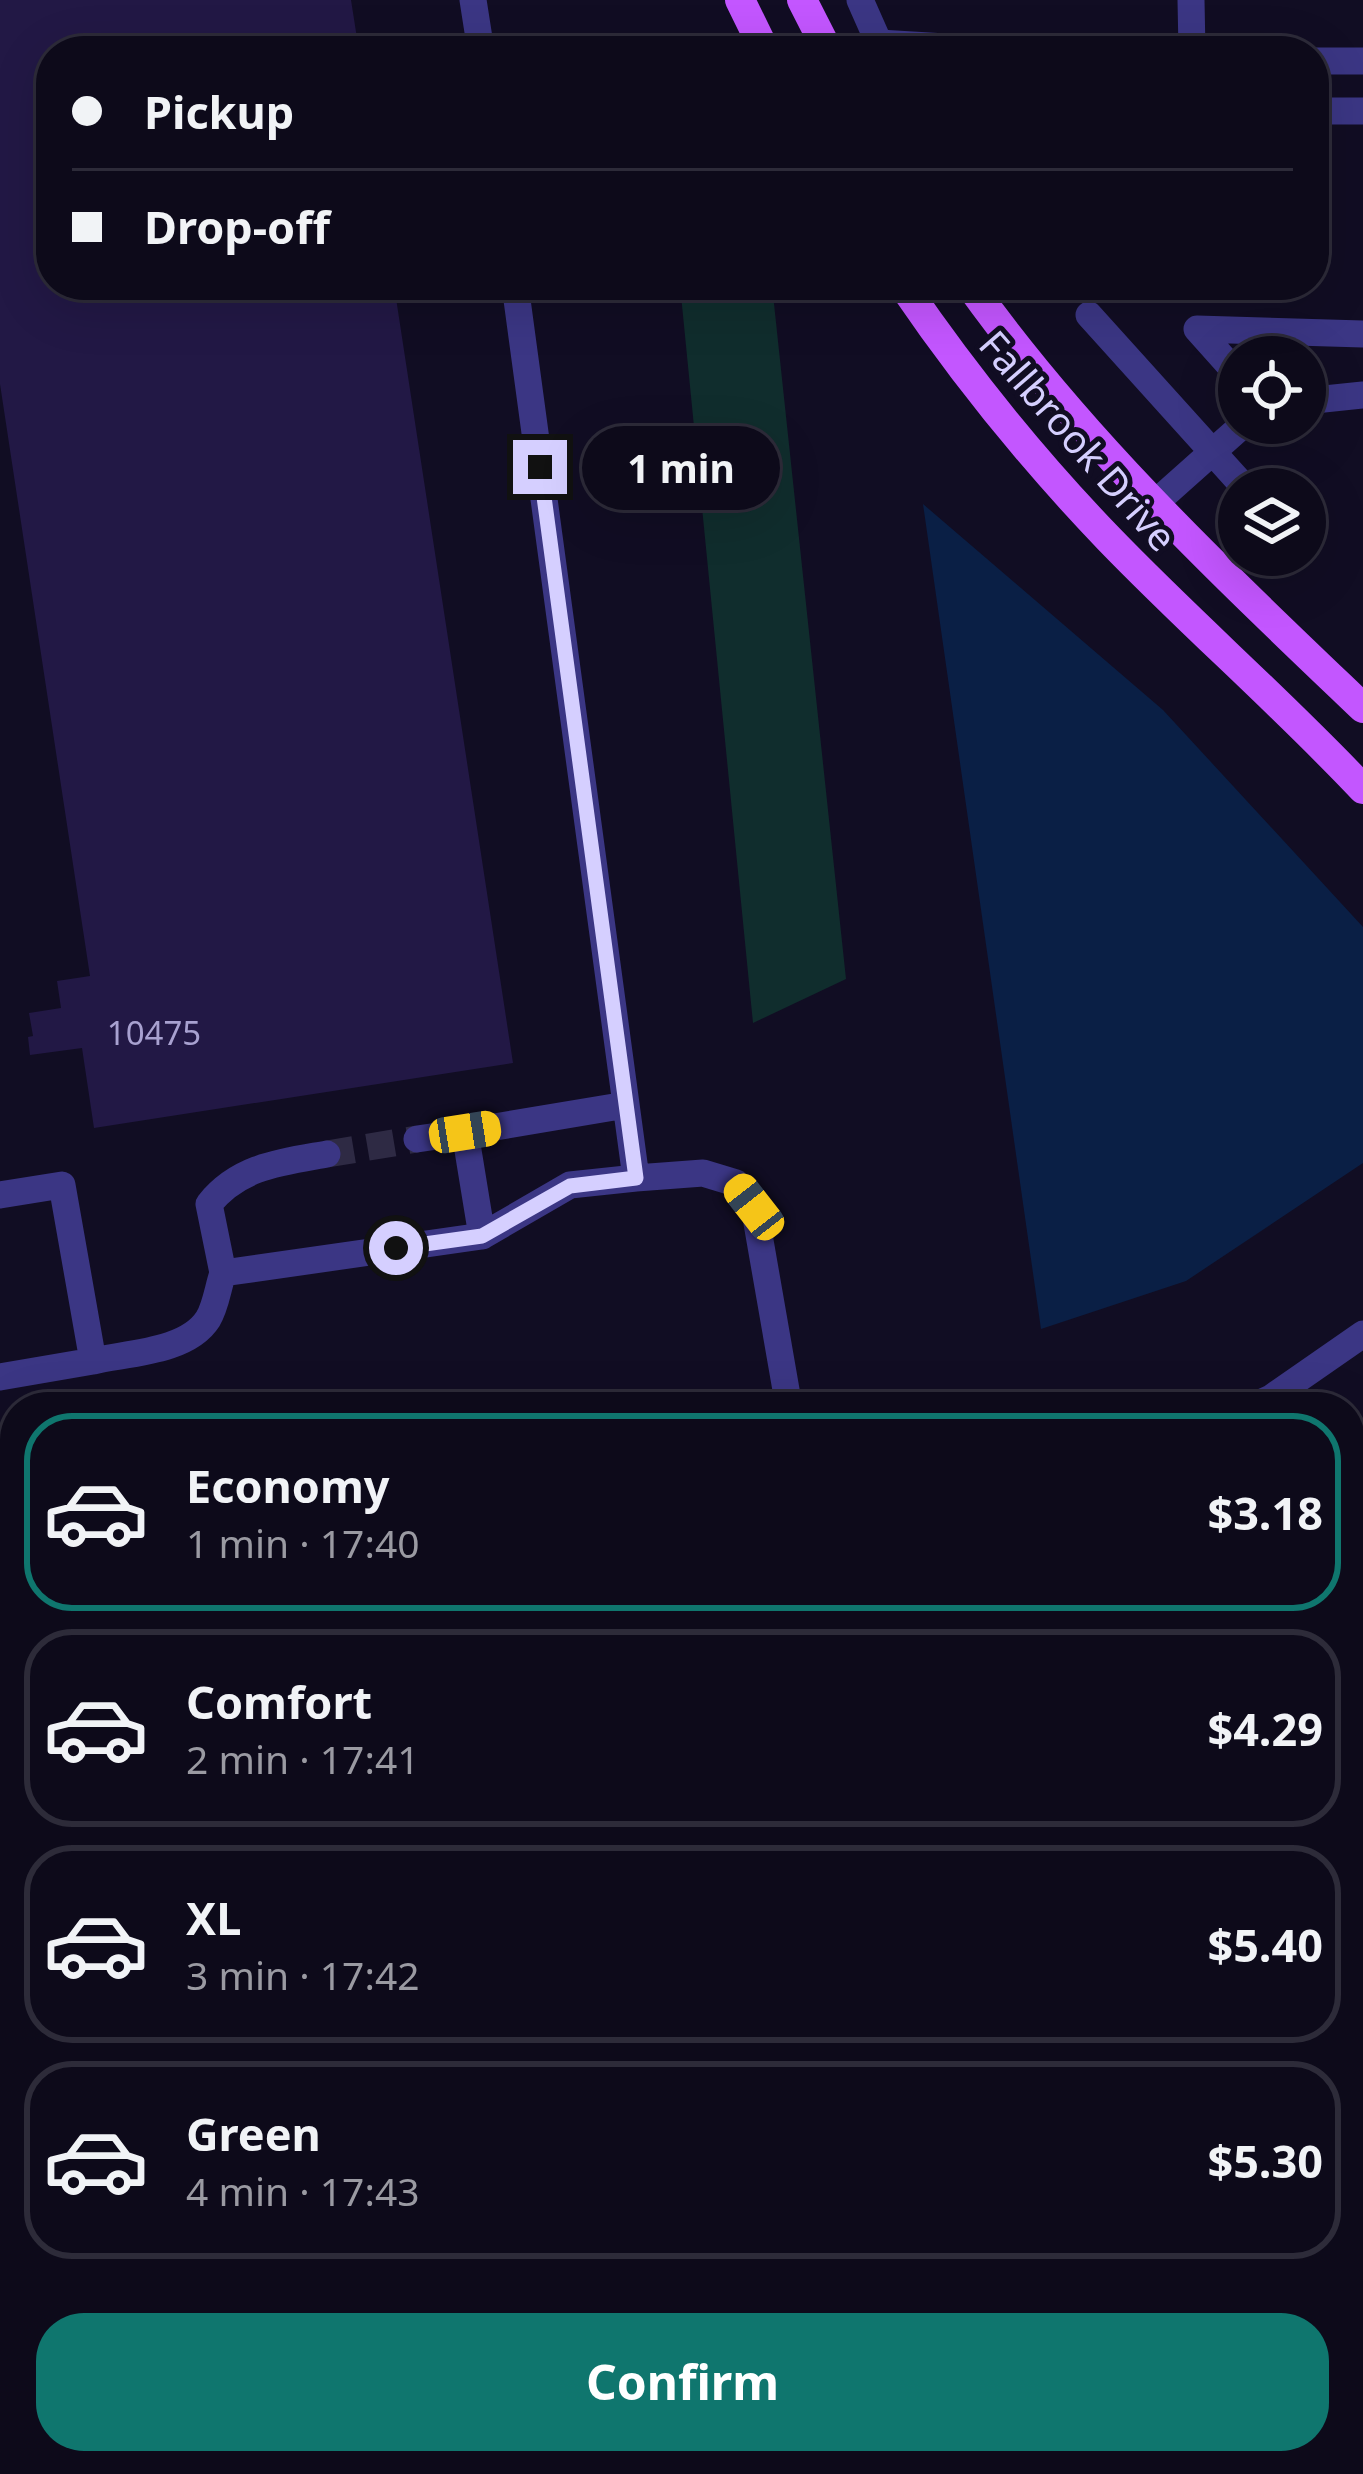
<!DOCTYPE html>
<meta charset="utf-8">
<style>
:root{--surface:#0d0a1a;--page:#161323;--text:#f1f3f6;--muted:#9a9aa2;--line:#2d2b39;--accent:#0f766e}
body{margin:0;font-family:"Noto Sans",sans-serif;background:var(--page);color:var(--text);height:100vh;display:flex;flex-direction:column;font-size:45px;white-space:nowrap}
*{box-sizing:border-box;margin:0}
p{font-size:39px;color:var(--muted)}
.icon{flex:none;width:66px;height:66px;fill:none;stroke:currentColor;stroke-width:2;stroke-linecap:round;stroke-linejoin:round}
.map{position:relative;flex:1;overflow:hidden}
.sheet{position:absolute;left:0px;top:1392px;width:1365px;height:1083px;display:flex;flex-direction:column;background:var(--surface);border-radius:48px 48px 0 0;box-shadow:0 12px 48px #0002,0 0 0 3px var(--line)}
.sheet>*{flex:none}
.hud{position:absolute;left:36px;top:36px;width:1293px;height:264px;border-radius:48px;box-shadow:0 12px 48px #0002,0 0 0 3px var(--line);display:grid;align-content:center;height:264px;padding:0 36px;background:var(--surface)}
.controls{position:absolute;left:1218px;top:336px;display:grid;gap:24px}
.controls a{display:grid;place-items:center;width:108px;height:108px;border-radius:50%;background:var(--surface);box-shadow:0 12px 48px #0002,0 0 0 3px var(--line);font-size:60px}
.end{position:absolute;width:54px;height:54px;margin:-27px;border:15px solid #d5cfff;background:#111;box-shadow:0 0 0 6px #111}
.from{border-radius:50%}
.bubble{position:absolute;height:84px;border-radius:42px;background:var(--surface);box-shadow:0 12px 48px #0002,0 0 0 3px var(--line);font-size:39px;font-weight:700;line-height:84px;text-align:center}
.car{position:absolute;width:36px;height:72px;margin:-36px -18px;border-radius:15px;box-shadow:0 0 9px 3px #0007;background:linear-gradient(#f5c518 24%,#345 0 40%,#f5c518 0 76%,#345 0 86%,#f5c518 0)}
.hud b{display:flex;align-items:center;gap:42px;height:114px;font-size:45px}
.hud b+b{border-top:3px solid var(--line)}
.hud i{width:30px;height:30px;background:var(--text)}
ul{padding:21px 0 0;list-style:none}
li{display:flex;align-items:center;gap:36px;height:198px;margin:0 24px 18px;padding:0 12px;border:6px solid var(--line);border-radius:48px}
li div{flex:1}
li b{display:block;font-size:45px}
li em{font-style:normal;font-weight:700}
li.on{border-color:var(--accent)}
li>.icon{width:108px;height:108px;stroke-width:1.5}
.action{display:flex;gap:24px;margin-top:auto;padding:24px 36px}
.action a{flex:1;height:138px;border-radius:48px;background:var(--accent);color:#fff;font-size:48px;font-weight:700;line-height:138px;text-align:center}
.map>svg:first-child{display:block}
.green{fill:#102d2d}
.water{fill:#0a1f45}
.building{fill:#221845}
.lines{fill:none;stroke-linecap:round;stroke-linejoin:round}
.minor-tunnel{stroke:#2e2a44;stroke-width:27;stroke-dasharray:27 14;stroke-linecap:butt}
.minor{stroke:#3b3684;stroke-width:27}
.major{stroke:#c356ff;stroke-width:30}
.route{stroke:#d5cfff;stroke-width:15}
.labels{text-anchor:middle;dominant-baseline:central;stroke-width:10;stroke-linejoin:round;paint-order:stroke}
.number-label{font-size:33px;fill:#a8a1d0}
.street-label{font-size:39px;fill:#d5cfff;stroke:#110d23}
</style>
<div class="map">
<svg width="1363" height="2474" viewBox="0 0 1363 2474">
<rect width="100%" height="100%" fill="#110d23"/>
<path class="green" d="M680 285H772L846 979 753 1023Z"/>
<path class="water" d="M923 504 1163 710 1363 927V1163L1186 1281 1041 1329Z
M0 1819 15 1824V2247L8 2293 15 2307V2460H424L464 2474H0Z"/>
<path class="building" d="M0 0H351L359 51H51V285H394L513 1063 94 1128 82 1048 30 1055 28 1037 33 1036 29 1013 61 1008 57 981 90 976 0 384Z"/>
<g class="lines">
<path class="minor-tunnel" d="M327 1154 417 1139"/>
<path class="minor" d="M473 0 481 51
M860 0 879 43 867 51
M1191 0 1192 51
M879 43 1012 51
M1314 61H1363
M1314 111H1363
M1089 315 1246 489
M1239 376 1197 329 1363 334
M1305 401 1363 395
M1154 504 1245 423
M417 1139 465 1132
M636 1178 703 1173 736 1183 754 1206 789 1407
M0 1195 62 1185 93 1361C128 1353 187 1352 208 1319 216 1306 218 1287 223 1273L482 1236 570 1185 636 1178 515 285
M482 1236 465 1132 626 1105
M223 1273 209 1204C239 1166 282 1162 327 1154
M0 1377 93 1361
M1251 1407 1271 1398 1363 1334
M1350 1448 1363 1439
M0 1720H15
M1350 1978 1363 1968
M1350 2187 1353 2167 1363 2160
M669 2474 673 2460
M1311 2474 1313 2460"/>
<path class="major" d="M740 0 765 51
M802 0 828 51
M903 285C965 376 1033 460 1109 539 1192 625 1282 703 1363 789
M970 285C1083 443 1223 574 1363 708"/>
</g>
<g class="lines">
<path class="route" d="M396 1248 482 1236 570 1186 636 1178 540 467"/>
</g>
<g class="labels">
<g class="number-label">
<text x="154" y="1032">10475</text>
</g>
<g class="street-label">
<text transform="translate(1079 440) rotate(49)">Fallbrook Drive</text>
</g>
</g>
</svg>
<div class="controls">
<a><svg class="icon" aria-label="locate" viewBox="0 0 24 24"><circle cx="12" cy="12" r="6"/><path d="M12 2v4M12 18v4M2 12h4M18 12h4"/></svg></a>
<a><svg class="icon" aria-label="layers" viewBox="0 0 24 24"><path d="M12 4l9 5-9 5-9-5zM3 14l9 5 9-5"/></svg></a>
</div>
<i class="end from" style="left:396px;top:1248px"></i>
<i class="end" style="left:540px;top:467px"></i>
<div class="bubble" style="left:582px;top:426px;width:198px">1 min</div>
<i class="car" style="left:465px;top:1132px;rotate:81deg"></i>
<i class="car" style="left:754px;top:1207px;rotate:322deg"></i>
<div class="hud">
<b><i class="from"></i>Pickup</b>
<b><i></i>Drop-off</b>
</div>
<section class="sheet">
<ul>
<li class="on"><svg class="icon" aria-label="car" viewBox="0 0 24 24"><path d="M5 17H2v-5l4-1 3-4h7l3 4 3 1v5h-3M9 17h6M6 11h13"/><circle cx="7" cy="17" r="2"/><circle cx="17" cy="17" r="2"/></svg><div><b>Economy</b><p>1 min · 17:40</p></div><em>$3.18</em></li>
<li><svg class="icon" aria-label="car" viewBox="0 0 24 24"><path d="M5 17H2v-5l4-1 3-4h7l3 4 3 1v5h-3M9 17h6M6 11h13"/><circle cx="7" cy="17" r="2"/><circle cx="17" cy="17" r="2"/></svg><div><b>Comfort</b><p>2 min · 17:41</p></div><em>$4.29</em></li>
<li><svg class="icon" aria-label="car" viewBox="0 0 24 24"><path d="M5 17H2v-5l4-1 3-4h7l3 4 3 1v5h-3M9 17h6M6 11h13"/><circle cx="7" cy="17" r="2"/><circle cx="17" cy="17" r="2"/></svg><div><b>XL</b><p>3 min · 17:42</p></div><em>$5.40</em></li>
<li><svg class="icon" aria-label="car" viewBox="0 0 24 24"><path d="M5 17H2v-5l4-1 3-4h7l3 4 3 1v5h-3M9 17h6M6 11h13"/><circle cx="7" cy="17" r="2"/><circle cx="17" cy="17" r="2"/></svg><div><b>Green</b><p>4 min · 17:43</p></div><em>$5.30</em></li>
</ul>
<div class="action"><a>Confirm</a></div>
</section>
</div>
